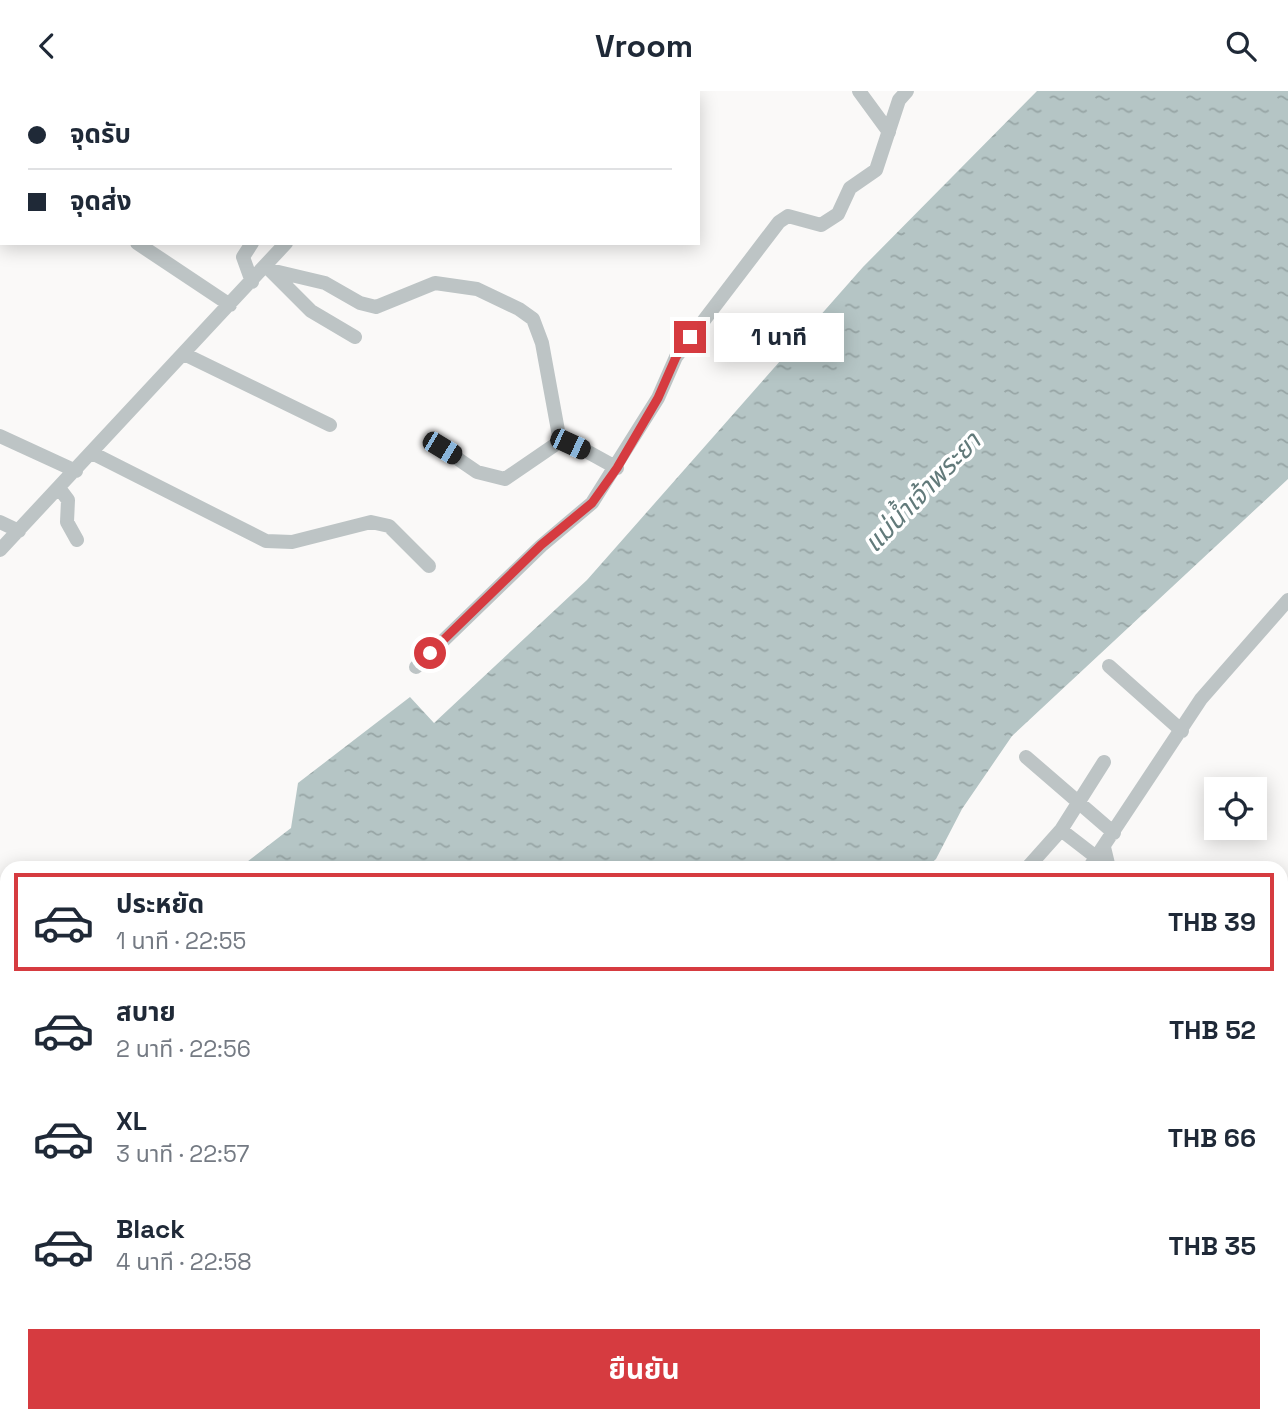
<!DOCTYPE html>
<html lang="th">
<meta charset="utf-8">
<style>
:root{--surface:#fff;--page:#f2f2f3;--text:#1f2937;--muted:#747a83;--line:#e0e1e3;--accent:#d63b40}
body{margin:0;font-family:"Space Grotesk","Noto Sans Thai",sans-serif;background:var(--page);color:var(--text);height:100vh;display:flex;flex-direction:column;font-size:26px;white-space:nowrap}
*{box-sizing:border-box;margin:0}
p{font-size:23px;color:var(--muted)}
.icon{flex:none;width:38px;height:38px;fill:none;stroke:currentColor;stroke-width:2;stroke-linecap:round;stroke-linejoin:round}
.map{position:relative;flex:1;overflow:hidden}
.drawer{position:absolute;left:0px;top:770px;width:1288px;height:562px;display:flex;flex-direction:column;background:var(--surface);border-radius:21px 21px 0 0;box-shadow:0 4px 18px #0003}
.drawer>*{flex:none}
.hud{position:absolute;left:0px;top:0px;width:700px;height:154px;box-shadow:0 4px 18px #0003;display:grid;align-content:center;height:154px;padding:0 28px;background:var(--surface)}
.buttons{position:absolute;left:1204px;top:686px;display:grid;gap:14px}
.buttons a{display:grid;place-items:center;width:63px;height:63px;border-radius:0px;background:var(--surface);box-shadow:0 4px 18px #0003;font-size:35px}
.end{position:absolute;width:32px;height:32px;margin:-16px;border:9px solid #d63b40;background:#fff;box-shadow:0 0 0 4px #fff}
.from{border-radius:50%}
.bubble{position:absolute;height:49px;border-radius:0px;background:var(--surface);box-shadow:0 4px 18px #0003;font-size:23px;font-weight:700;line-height:49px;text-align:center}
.car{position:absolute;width:21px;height:42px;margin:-21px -10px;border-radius:9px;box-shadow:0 0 5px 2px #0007;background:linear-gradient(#222 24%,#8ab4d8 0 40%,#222 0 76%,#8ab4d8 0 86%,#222 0)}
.hud b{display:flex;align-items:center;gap:24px;height:66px;font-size:26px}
.hud b+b{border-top:2px solid var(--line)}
.hud i{width:18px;height:18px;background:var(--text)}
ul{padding:12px 0 0;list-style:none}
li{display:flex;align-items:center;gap:21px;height:98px;margin:0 14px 10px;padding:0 14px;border:4px solid transparent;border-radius:0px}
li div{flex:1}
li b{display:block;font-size:26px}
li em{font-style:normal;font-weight:700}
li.selected{border-color:var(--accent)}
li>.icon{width:63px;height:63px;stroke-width:1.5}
.primary-button{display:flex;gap:14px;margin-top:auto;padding:14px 28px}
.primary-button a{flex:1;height:80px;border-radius:0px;background:var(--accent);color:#fff;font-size:28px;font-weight:700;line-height:80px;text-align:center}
header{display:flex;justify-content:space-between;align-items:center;height:91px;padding:0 28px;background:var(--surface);font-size:32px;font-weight:700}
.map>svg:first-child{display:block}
.water{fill:url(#water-ripples)}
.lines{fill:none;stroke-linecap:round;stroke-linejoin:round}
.minor{stroke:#bdc4c5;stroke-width:14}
.route{stroke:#d63b40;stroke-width:9}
.labels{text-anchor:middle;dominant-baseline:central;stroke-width:7;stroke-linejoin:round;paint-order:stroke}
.water-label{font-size:26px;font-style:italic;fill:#627a7a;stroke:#fff}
</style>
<header><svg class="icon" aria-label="back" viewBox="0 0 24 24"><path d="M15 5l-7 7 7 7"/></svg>Vroom<svg class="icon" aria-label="search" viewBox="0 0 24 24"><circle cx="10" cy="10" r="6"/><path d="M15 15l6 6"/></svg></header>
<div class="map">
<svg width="1288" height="1331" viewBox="0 0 1288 1331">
<defs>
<pattern id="water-ripples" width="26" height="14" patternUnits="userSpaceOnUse" patternTransform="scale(1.75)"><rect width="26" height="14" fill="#b5c5c5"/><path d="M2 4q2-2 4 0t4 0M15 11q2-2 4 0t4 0" fill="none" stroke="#97a5a5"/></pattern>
</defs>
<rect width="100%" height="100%" fill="#faf9f8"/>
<path class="water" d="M1037 0H1288V388L1012 645 962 718 936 768 926 777H239L291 737 298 692 410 606 434 632 587 489 863 176Z
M7 903V1325H205L195 1331H0V907Z"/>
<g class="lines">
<path class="minor" d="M859 0 889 41
M308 2 310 0
M417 2 419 0
M0 61 2 62
M137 152 230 214
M266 175 270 179 325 192 360 212 376 216 435 192 477 198 519 218 533 228 542 252 559 345 617 377
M270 179 311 220 355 246
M252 191 243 166 252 152
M184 263 330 334
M0 345 76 380
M442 357 477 381 505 388 562 349
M92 362 266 450 292 451 371 431 389 435 429 475
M59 397 68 409 67 431 77 449
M0 431 19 440
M0 459 286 152
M1109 575 1182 640
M416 576 541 455 592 412 658 307 676 266 779 131 788 125 821 134 838 123 850 97 876 79 899 9 907 0
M1026 666 1114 742
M1061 739 1104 671
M1104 756 1109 777
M1028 776 1061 739 1096 766
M1089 777 1201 608 1288 509
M0 839 7 835
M372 1325 375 1331
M422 1331 431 1325
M701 1331V1325
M782 1331V1325
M1034 1331 1035 1325
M1129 1331 1133 1325"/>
</g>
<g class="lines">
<path class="route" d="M430 562 541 454 592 412 617 377 658 307 676 266 690 246"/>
</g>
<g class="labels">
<g class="water-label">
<text transform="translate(922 401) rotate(-46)">แม่น้ำเจ้าพระยา</text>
</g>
</g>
</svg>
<div class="buttons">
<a><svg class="icon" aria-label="locate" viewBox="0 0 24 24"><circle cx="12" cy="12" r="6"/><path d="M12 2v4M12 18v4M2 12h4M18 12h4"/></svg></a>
</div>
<i class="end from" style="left:430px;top:562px"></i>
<i class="end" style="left:690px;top:246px"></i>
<div class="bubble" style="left:714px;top:222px;width:130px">1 นาที</div>
<i class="car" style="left:570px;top:353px;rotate:115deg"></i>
<i class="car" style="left:442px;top:357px;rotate:121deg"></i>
<div class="hud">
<b><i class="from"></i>จุดรับ</b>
<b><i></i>จุดส่ง</b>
</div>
<section class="drawer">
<ul>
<li class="selected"><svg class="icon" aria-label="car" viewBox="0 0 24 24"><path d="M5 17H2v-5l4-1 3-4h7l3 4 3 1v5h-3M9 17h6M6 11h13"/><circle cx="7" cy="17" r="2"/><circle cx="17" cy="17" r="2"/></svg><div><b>ประหยัด</b><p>1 นาที · 22:55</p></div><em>THB 39</em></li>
<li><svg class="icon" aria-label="car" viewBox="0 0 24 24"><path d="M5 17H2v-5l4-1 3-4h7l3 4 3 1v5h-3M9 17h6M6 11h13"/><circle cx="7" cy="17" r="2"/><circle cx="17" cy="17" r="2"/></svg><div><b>สบาย</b><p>2 นาที · 22:56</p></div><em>THB 52</em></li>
<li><svg class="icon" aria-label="car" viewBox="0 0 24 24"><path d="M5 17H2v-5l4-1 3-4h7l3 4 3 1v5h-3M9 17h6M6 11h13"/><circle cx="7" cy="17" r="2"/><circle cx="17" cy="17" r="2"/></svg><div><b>XL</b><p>3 นาที · 22:57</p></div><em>THB 66</em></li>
<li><svg class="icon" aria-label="car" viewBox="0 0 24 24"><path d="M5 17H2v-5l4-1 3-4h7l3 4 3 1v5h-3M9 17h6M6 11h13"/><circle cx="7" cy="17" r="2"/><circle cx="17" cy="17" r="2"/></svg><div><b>Black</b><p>4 นาที · 22:58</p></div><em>THB 35</em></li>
</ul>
<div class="primary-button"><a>ยืนยัน</a></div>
</section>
</div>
